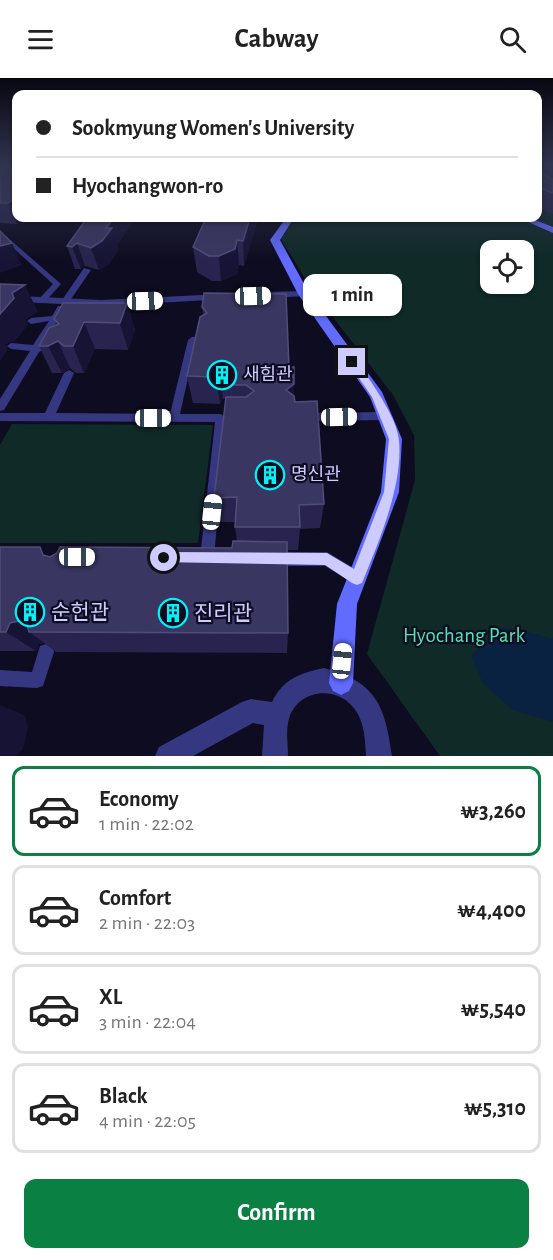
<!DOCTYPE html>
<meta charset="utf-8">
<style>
:root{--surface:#fff;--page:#f6f6f6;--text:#222;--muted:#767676;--line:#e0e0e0;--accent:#0b8043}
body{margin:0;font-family:"Alegreya Sans","Noto Sans KR",sans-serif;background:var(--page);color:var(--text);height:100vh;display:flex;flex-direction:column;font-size:22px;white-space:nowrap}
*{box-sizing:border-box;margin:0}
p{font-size:20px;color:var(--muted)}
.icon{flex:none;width:33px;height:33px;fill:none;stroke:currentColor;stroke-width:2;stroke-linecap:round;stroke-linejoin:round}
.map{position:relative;height:678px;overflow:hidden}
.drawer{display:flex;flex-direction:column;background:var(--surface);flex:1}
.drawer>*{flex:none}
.banner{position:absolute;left:12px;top:12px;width:530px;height:132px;border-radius:12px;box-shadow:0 2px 4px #0004;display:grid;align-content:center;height:132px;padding:0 24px;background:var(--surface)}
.controls{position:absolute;left:480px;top:162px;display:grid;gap:12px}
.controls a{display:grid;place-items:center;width:54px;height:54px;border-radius:12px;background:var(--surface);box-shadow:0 2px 4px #0004;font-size:30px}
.end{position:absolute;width:27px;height:27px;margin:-14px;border:8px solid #cdcbff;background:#111;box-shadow:0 0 0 3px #111}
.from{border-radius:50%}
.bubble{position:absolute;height:42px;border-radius:12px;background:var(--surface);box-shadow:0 2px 4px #0004;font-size:20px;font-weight:600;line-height:42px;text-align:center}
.car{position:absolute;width:18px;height:36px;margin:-18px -9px;border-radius:8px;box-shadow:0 0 4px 2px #0007;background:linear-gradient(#fff 24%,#345 0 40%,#fff 0 76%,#345 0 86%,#fff 0)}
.banner b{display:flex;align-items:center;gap:21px;height:57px;font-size:22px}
.banner b+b{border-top:2px solid var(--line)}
.banner i{width:15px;height:15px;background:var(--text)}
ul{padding:10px 0 0;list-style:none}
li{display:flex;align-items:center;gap:18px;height:90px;margin:0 12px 9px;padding:0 12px;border:3px solid var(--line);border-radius:12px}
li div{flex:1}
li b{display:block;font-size:22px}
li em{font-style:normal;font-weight:600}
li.current{border-color:var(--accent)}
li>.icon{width:54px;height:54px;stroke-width:1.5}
.cta{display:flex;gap:12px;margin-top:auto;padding:12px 24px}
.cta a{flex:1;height:69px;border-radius:12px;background:var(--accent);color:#fff;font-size:24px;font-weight:600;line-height:69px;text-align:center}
header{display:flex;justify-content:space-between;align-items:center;height:78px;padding:0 24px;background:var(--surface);font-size:27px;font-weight:600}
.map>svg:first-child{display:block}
.green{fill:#0f2a27;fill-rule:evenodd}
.water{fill:#092242}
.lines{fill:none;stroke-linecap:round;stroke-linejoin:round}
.lane{fill:#353881;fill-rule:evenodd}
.street{fill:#353881;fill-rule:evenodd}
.secondary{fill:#626bff;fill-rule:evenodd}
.wall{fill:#28244f}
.shaded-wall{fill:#161334}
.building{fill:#3a3662;stroke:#514d7b;stroke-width:1.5}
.route{fill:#cdcbff}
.labels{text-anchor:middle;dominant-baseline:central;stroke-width:4.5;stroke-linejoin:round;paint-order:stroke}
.poi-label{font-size:18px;fill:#cdcbff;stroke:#0e0c20;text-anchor:start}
.near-poi-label{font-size:21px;fill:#cdcbff;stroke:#0e0c20;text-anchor:start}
.near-park-label{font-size:21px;fill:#53e3b3;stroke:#0e0c20}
</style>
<header><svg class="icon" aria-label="menu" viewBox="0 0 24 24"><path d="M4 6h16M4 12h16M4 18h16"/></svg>Cabway<svg class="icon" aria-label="search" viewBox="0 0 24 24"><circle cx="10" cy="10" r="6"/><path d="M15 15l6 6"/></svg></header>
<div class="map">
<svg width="553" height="678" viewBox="0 0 553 678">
<rect width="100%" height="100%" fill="#0e0c20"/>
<path class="green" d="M537 87H553V678H440L367 576 415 402 414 357 393 317 312 212 281 161 295 140H537ZM490 172H524V206H490Z
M12 346 213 347 198 465H0V367Z"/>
<path class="water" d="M498 549 522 552 553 561V644L513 632 484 607 471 578Z"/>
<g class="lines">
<path class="lane" d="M0 153 61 206 44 225H38L37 223 53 206 0 158Z
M84 190 91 192 69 224H63L62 222Z
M58 228H64L65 230 42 269 45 271 39 274 4 332 0 333V321L30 273 11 271 7 268 11 265 33 267 49 243 31 246 27 243 31 240 52 238Z
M205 258 209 261 208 263 196 264 180 336H221L226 340 214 480 212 485 207 486 202 485 200 480 215 344 0 343V335H45L64 295 69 292 74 295 56 335 170 336 188 262 192 259Z
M385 334 390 338 385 342 306 343 301 339 306 335Z
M273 474H327L362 495 364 500 362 505 357 507 325 488H273L268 486 266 481 268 476Z
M46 566 52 568 54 574 43 608 37 610 0 608V592L32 594 40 568Z"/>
<path class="street" d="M304 213 310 216 308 218 265 220 259 217 265 214Z
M223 216 229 219 227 221 101 228 0 223V217L101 222Z
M324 590C376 604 385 627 392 678H366C365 662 365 647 356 633 338 605 294 611 288 645 286 655 288 667 288 678H262L264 647 253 645 193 678H155L159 669 242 624 251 621 272 624C283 601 300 595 324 590Z"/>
<path class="secondary" d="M286 140H294L280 162 309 215 382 314 402 361 399 414 357 526 353 605 349 613 341 617 333 613 329 605 337 526 381 414 386 361 370 319 298 216 270 162Z
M519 140H530L553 149V155Z"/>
</g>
<path class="wall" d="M0 87 16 140H26L17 146 0 145Z
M537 93 553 101V136L537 129Z
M83 140H135L117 167 118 172 109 186 99 192 85 188 81 191H75L67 168 84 143Z
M258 140 244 188 239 187 237 196 221 203H212L197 194 193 169Z
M127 225 135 252 128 272 95 271 84 295H76L70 290 62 295H52L39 268 57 247 54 241Z
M202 229 289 289 295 324 324 426 320 450 300 451 298 472H287L288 555 287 575 56 574 44 565 39 566 36 573H0V469L50 479 232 470 237 463 235 449V444H219L214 420 226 321H223L220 326 193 325 187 298 203 237Z"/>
<path class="shaded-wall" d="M16 119V140H26L17 146 8 125Z
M114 140H135L117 167 118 172 109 186 99 192 91 170Z
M250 140H258L244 188 243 163Z
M237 162 239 187 237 196 221 203 219 178Z
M12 165 22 187 0 195V168Z
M77 165 85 188 81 191 72 169Z
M25 207 38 234 26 241 28 247 15 263 6 266 8 272 0 283V236L12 215Z
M127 225 135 252 128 272 120 245Z
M84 244 95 271 84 295 73 268Z
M58 263 70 290 62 295 48 268Z
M220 294 223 321 220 326 216 299Z
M294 306 293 333 286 312Z
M19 543 33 554H29L44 565 39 566 36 573 6 554 10 545Z
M0 627 24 637 28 648 23 671 16 678H0Z"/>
<path class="building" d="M0 87 16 88V119L8 125H0Z
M537 93 553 101V115L537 109Z
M87 140H114L106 150H112L102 163 91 170 77 165 72 169 67 168Z
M206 140H250L243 163 237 162 235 171 219 178H209L193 169Z
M0 153 12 165 0 168Z
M0 206 25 207 12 215 14 220 0 236Z
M204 215 286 216 289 289H294V306L286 312 294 318 295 324 317 323 324 426 299 427 300 449H235L237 419 214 420 226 319H246L254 313 246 307H229L232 299 226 293 220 294 216 299 187 298 200 239 207 235 202 229Z
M63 225H127L120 245 84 244 73 268H64L58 263 48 268H39L49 250 59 246 54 241Z
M233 463 287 464 288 555 29 554 27 547 19 543 10 545 6 554H0V469H40L43 477 50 479 57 475 60 469 232 470Z"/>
<linearGradient id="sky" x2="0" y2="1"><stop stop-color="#080712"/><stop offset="0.48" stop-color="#30344e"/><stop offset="1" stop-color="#30344e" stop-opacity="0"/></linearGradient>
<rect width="553" height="182" fill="url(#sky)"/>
<path class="route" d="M352 281 356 282C369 301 398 340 399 363 403 408 379 463 362 505L357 507 352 505 325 487 160 484 158 480 160 476 164 474 327 475 354 491 384 414 389 361 372 319 348 284Z"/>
<defs>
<g id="building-ring" transform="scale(1.5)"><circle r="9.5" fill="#0e0c20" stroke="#00f1f6" stroke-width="1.5"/><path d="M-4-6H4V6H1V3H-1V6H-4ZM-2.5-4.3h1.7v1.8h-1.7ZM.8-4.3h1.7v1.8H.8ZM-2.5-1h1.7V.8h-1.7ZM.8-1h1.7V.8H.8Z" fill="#00f1f6"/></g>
</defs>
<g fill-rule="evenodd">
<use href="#building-ring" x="222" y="297"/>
<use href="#building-ring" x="270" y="397"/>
<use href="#building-ring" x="30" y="534"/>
<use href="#building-ring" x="173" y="535"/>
</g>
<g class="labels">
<g class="poi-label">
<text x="243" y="297">새힘관</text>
<text x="291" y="397">명신관</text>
</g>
<g class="near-poi-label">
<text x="51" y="534">순헌관</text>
<text x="194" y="535">진리관</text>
</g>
<g class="near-park-label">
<text x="464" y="557">Hyochang Park</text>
</g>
</g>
</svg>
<div class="controls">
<a><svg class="icon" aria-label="locate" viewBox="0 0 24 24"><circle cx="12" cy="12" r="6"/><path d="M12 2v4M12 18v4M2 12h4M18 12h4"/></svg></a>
</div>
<i class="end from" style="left:164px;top:480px"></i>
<i class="end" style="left:352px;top:284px"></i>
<div class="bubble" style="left:303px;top:196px;width:99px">1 min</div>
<i class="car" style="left:253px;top:218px;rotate:88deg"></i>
<i class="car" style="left:145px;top:223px;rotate:88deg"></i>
<i class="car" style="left:339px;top:339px;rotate:89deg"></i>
<i class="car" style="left:153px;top:340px;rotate:90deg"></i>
<i class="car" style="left:212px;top:434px;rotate:6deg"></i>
<i class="car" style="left:77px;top:479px;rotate:90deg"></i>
<i class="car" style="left:342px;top:583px;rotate:6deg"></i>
<div class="banner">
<b><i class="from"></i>Sookmyung Women's University</b>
<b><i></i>Hyochangwon-ro</b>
</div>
</div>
<section class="drawer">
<ul>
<li class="current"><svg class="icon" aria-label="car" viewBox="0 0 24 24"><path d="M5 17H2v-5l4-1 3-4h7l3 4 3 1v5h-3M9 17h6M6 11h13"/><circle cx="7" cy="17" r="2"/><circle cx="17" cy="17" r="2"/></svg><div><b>Economy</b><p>1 min · 22:02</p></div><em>₩3,260</em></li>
<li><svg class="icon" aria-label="car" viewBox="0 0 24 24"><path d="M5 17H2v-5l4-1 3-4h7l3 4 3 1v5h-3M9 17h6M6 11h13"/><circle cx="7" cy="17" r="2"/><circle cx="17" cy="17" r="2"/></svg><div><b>Comfort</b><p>2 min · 22:03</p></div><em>₩4,400</em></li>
<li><svg class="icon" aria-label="car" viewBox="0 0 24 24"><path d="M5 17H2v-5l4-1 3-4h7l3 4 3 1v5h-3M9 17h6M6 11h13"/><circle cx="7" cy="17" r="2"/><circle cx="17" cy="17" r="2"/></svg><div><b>XL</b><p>3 min · 22:04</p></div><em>₩5,540</em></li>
<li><svg class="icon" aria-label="car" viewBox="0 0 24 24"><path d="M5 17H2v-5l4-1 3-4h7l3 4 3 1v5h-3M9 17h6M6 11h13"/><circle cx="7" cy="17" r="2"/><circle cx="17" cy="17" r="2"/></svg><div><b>Black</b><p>4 min · 22:05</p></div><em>₩5,310</em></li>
</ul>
<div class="cta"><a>Confirm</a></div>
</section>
